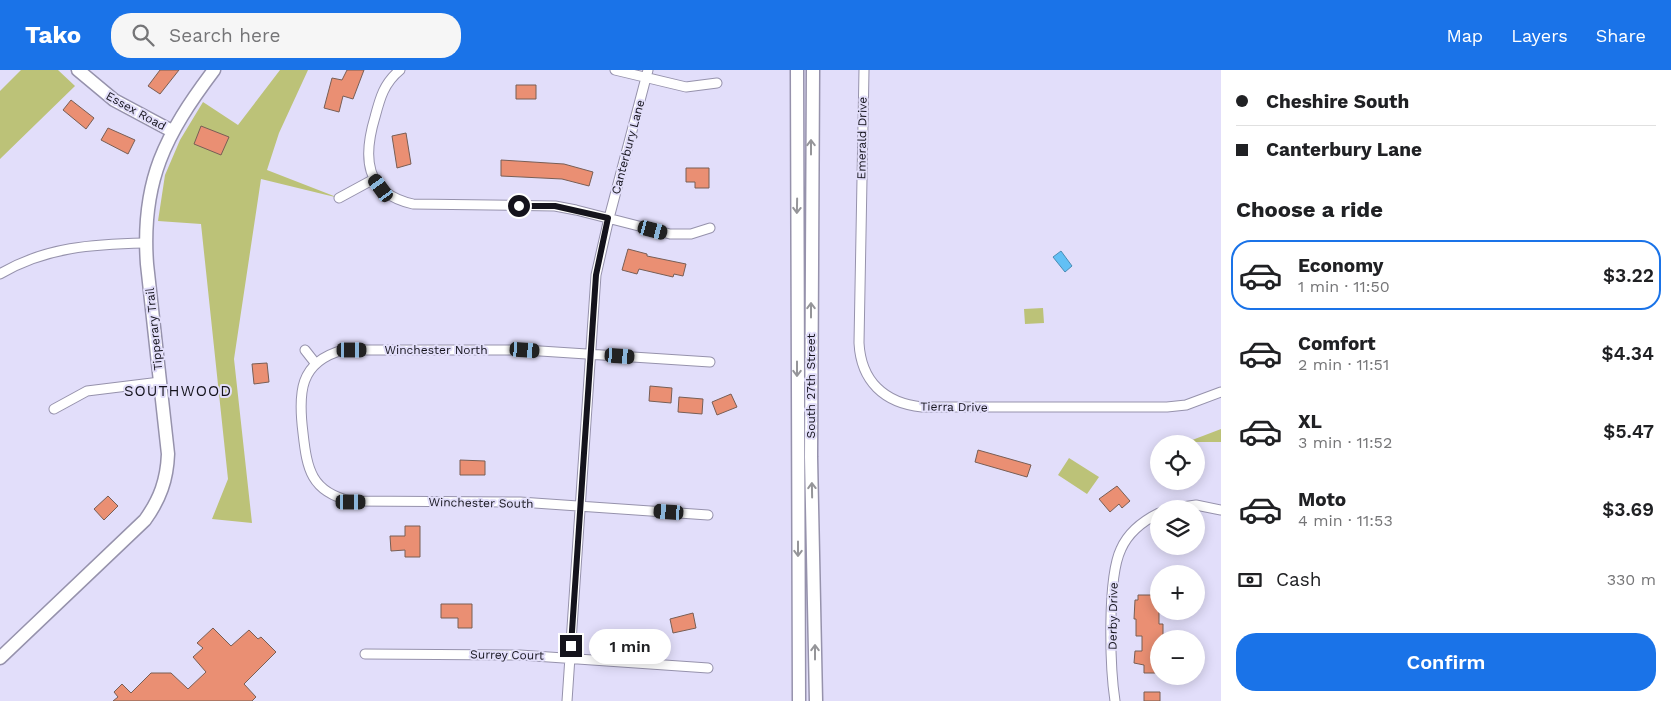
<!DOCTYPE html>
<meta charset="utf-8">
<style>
:root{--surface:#fff;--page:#f6f6f6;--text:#202124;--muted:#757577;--line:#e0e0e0;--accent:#1a73e8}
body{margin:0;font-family:"Work Sans",sans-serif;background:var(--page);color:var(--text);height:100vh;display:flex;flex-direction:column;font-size:19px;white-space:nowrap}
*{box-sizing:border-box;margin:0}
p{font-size:16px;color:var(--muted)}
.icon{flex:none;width:28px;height:28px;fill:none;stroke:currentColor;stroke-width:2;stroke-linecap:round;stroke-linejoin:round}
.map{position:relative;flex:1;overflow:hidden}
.details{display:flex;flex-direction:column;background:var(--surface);width:450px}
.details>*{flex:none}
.banner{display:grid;align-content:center;height:110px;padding:0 15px;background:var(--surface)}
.fabs{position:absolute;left:1150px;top:365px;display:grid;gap:10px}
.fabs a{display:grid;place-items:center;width:55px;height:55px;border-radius:50%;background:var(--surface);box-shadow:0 2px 12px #0003;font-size:25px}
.end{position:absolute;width:22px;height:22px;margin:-11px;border:6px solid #14131c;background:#fff;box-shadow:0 0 0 2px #fff}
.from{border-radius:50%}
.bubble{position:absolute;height:35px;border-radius:18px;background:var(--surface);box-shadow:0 2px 12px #0003;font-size:16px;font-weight:600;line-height:35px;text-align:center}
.car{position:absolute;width:15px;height:30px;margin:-15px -8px;border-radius:6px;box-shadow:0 0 4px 1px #0007;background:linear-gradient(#222 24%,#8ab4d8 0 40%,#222 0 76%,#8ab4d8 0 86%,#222 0)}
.banner b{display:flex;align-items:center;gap:18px;height:48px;font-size:19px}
.banner b+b{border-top:1px solid var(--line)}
.banner i{width:12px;height:12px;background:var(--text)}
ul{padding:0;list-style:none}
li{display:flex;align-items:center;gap:15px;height:70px;margin:0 10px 8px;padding:0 5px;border:2px solid transparent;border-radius:20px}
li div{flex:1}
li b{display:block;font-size:19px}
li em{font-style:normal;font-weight:600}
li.current{border-color:var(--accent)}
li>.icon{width:45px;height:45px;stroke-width:1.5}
h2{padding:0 15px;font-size:22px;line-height:60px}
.pay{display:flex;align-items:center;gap:12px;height:55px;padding:0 15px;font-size:19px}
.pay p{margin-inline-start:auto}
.primary-button{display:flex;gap:10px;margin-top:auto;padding:10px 15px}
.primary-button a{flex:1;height:58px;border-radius:20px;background:var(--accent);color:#fff;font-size:20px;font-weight:600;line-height:58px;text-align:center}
header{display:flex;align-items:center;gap:30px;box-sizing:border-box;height:70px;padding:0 25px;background:var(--accent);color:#fff}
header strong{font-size:24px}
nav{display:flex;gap:28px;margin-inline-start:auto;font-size:18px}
.search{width:350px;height:45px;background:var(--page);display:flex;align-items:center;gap:12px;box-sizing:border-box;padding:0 18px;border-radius:20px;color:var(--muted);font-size:19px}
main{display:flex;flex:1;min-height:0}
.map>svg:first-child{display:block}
.green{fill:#bcc278}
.water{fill:#62c0f5;stroke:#4b8cb4}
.building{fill:#ea8f73;stroke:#785e55}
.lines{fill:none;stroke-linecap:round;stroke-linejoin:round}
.street-casing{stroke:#9692ac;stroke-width:11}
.secondary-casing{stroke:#9692ac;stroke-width:15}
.street{stroke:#fff;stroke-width:9}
.secondary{stroke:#fff;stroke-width:12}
.oneway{stroke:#959599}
.route{stroke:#14131c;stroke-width:6}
.labels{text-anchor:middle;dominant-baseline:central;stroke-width:4;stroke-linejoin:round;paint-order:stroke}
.street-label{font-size:12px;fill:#14131c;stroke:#e2defa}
.quarter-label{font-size:15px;letter-spacing:1px;fill:#14131c;stroke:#e2defa}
</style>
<header>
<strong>Tako</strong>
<div class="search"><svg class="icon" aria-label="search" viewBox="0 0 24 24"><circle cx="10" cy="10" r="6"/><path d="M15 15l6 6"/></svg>Search here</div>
<nav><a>Map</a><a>Layers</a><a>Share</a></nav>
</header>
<main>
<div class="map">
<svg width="1221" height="631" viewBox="0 0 1221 631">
<rect width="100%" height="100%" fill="#e2defa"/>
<path class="green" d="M21 0H58L75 16 0 89V21Z
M280 0H308L279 63 267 100 339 128 261 109 234 289 252 453 212 449 228 409 201 154 158 151 165 105 180 70 203 32 238 55Z
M1043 238 1044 253 1025 254 1024 239Z
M1221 359V372H1187Z
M1069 388 1099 407 1087 424 1058 405Z"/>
<path class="water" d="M1061 181 1072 196 1065 202 1053 187Z"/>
<path class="building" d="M160 0H179L160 24 148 16Z
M347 0H364L353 29 343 26 339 42 324 38 332 8 342 10Z
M516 15H536V29H516Z
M71 30 94 48 86 59 63 40Z
M201 56 229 67 221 85 194 74Z
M108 58 135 70 128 84 101 70Z
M406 63 411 94 397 98 392 66Z
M501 90 564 94 593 102 589 116 562 109 501 106Z
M686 98H709V118H695V112H686Z
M628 179 647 184V186L686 194 683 206 674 204 673 207 639 199 637 204 622 200Z
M267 293 269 312 254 314 252 294Z
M650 316 672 318 671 333 649 331Z
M731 324 737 337 717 345 712 332Z
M679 327 703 329 702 344 678 342Z
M978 380 1031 395 1027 407 975 392Z
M460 390 485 391V405H460Z
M1117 416 1130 431 1122 438 1119 434 1110 442 1099 429Z
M108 426 118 436 104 450 94 439Z
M405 456H420V487H405V480L391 481 390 466H405Z
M1138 525H1159V554H1163V569H1159L1157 603H1144V595L1134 593 1135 581H1142V566H1136V549H1134L1135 530H1138Z
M441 534H472V558H458V548H441Z
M693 543 696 558 673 563 670 549Z
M213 558 231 576 249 560 258 569 261 567 276 582 244 614 256 627 252 631H113L118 627 114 622 122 614 131 623 151 603H171L188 619 206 602 193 587 203 578 197 573Z
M1144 622H1160V631H1144Z"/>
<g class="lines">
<g class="street-casing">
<path id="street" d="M400 0C384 13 380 28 375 47 363 87 364 123 413 134L555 136 576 140 670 164H691L710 158
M615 0 686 17 717 13
M864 0 859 273C861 311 884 333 922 337H1167L1186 335 1221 322
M339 128 374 109
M0 204C45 177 94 174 145 173
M305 280 316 294
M54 339 87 321 160 312
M1169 439 1196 435 1221 440
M708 445 520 432 351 431C311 422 307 399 303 363 298 323 299 292 343 280H525L710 292
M365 584 520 585 708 598
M567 631 596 205 609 148 648 0
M1115 631C1110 598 1107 508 1121 479 1128 463 1143 451 1159 443"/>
</g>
<g class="secondary-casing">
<path id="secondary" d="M78 0 114 30 172 61
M797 0 799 631
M813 0 811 387 816 631
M0 588 145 450C160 429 167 410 168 384L147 194C141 111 165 65 214 0"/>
</g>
<use href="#street" class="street"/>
<use href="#secondary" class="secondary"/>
</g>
<defs><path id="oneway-shaft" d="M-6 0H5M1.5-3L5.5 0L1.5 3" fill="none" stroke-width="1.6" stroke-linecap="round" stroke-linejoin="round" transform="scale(1.25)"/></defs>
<g class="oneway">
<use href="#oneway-shaft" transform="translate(811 77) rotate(-90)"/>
<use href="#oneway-shaft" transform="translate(797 136) rotate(91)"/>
<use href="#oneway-shaft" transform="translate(811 240) rotate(-90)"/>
<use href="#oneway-shaft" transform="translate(797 299) rotate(90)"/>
<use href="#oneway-shaft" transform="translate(812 420) rotate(-91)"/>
<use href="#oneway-shaft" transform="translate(798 479) rotate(90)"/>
<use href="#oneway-shaft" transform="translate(815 582) rotate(-90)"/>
</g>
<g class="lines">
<path class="route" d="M519 136H555L608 148 596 205 571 576"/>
</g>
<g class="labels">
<g class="street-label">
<text transform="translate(136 41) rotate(29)">Essex Road</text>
<text transform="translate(862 68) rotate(-89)">Emerald Drive</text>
<text transform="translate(628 77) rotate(-75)">Canterbury Lane</text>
<text transform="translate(154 259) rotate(-96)">Tipperary Trail</text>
<text x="436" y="280">Winchester North</text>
<text transform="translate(811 316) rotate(-90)">South 27th Street</text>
<text transform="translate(954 337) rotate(1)">Tierra Drive</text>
<text transform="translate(481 433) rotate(1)">Winchester South</text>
<text transform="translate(1113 546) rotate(-89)">Derby Drive</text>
<text transform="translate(507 585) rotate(1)">Surrey Court</text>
</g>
<g class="quarter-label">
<text x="178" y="321">SOUTHWOOD</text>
</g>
</g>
</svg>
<div class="fabs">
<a><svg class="icon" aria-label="locate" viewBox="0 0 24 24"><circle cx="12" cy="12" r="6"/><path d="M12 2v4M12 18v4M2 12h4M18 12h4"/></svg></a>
<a><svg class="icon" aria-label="layers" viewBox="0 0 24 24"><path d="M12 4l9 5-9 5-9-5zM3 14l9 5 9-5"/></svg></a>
<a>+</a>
<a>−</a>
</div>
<i class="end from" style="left:519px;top:136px"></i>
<i class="end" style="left:571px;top:576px"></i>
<div class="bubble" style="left:589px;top:559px;width:82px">1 min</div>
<i class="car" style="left:381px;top:118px;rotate:324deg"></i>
<i class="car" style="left:653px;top:160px;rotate:105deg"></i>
<i class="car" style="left:352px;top:280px;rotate:90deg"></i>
<i class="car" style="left:525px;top:280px;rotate:94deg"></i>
<i class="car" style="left:620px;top:286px;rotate:94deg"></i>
<i class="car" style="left:351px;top:432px;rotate:90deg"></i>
<i class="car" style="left:669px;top:442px;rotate:274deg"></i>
</div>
<section class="details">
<div class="banner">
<b><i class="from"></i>Cheshire South</b>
<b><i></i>Canterbury Lane</b>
</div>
<h2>Choose a ride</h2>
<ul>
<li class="current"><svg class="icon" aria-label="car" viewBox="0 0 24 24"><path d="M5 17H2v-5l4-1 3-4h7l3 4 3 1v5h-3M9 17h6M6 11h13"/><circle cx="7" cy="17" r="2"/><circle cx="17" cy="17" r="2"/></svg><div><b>Economy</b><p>1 min · 11:50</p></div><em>$3.22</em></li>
<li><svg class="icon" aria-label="car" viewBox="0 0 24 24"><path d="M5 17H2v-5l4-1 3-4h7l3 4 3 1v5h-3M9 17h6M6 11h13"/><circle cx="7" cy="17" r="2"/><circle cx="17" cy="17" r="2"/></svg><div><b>Comfort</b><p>2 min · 11:51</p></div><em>$4.34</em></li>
<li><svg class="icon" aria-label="car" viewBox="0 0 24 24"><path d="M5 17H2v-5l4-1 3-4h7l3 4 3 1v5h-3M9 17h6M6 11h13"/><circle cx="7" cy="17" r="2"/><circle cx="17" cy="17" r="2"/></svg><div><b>XL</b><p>3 min · 11:52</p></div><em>$5.47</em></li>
<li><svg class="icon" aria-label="car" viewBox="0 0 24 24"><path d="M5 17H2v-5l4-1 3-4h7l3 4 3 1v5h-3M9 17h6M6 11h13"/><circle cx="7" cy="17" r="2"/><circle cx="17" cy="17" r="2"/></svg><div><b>Moto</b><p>4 min · 11:53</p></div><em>$3.69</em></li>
</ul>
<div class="pay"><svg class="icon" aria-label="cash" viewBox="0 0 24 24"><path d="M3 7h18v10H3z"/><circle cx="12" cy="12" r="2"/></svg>Cash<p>330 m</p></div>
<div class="primary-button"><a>Confirm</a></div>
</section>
</main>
